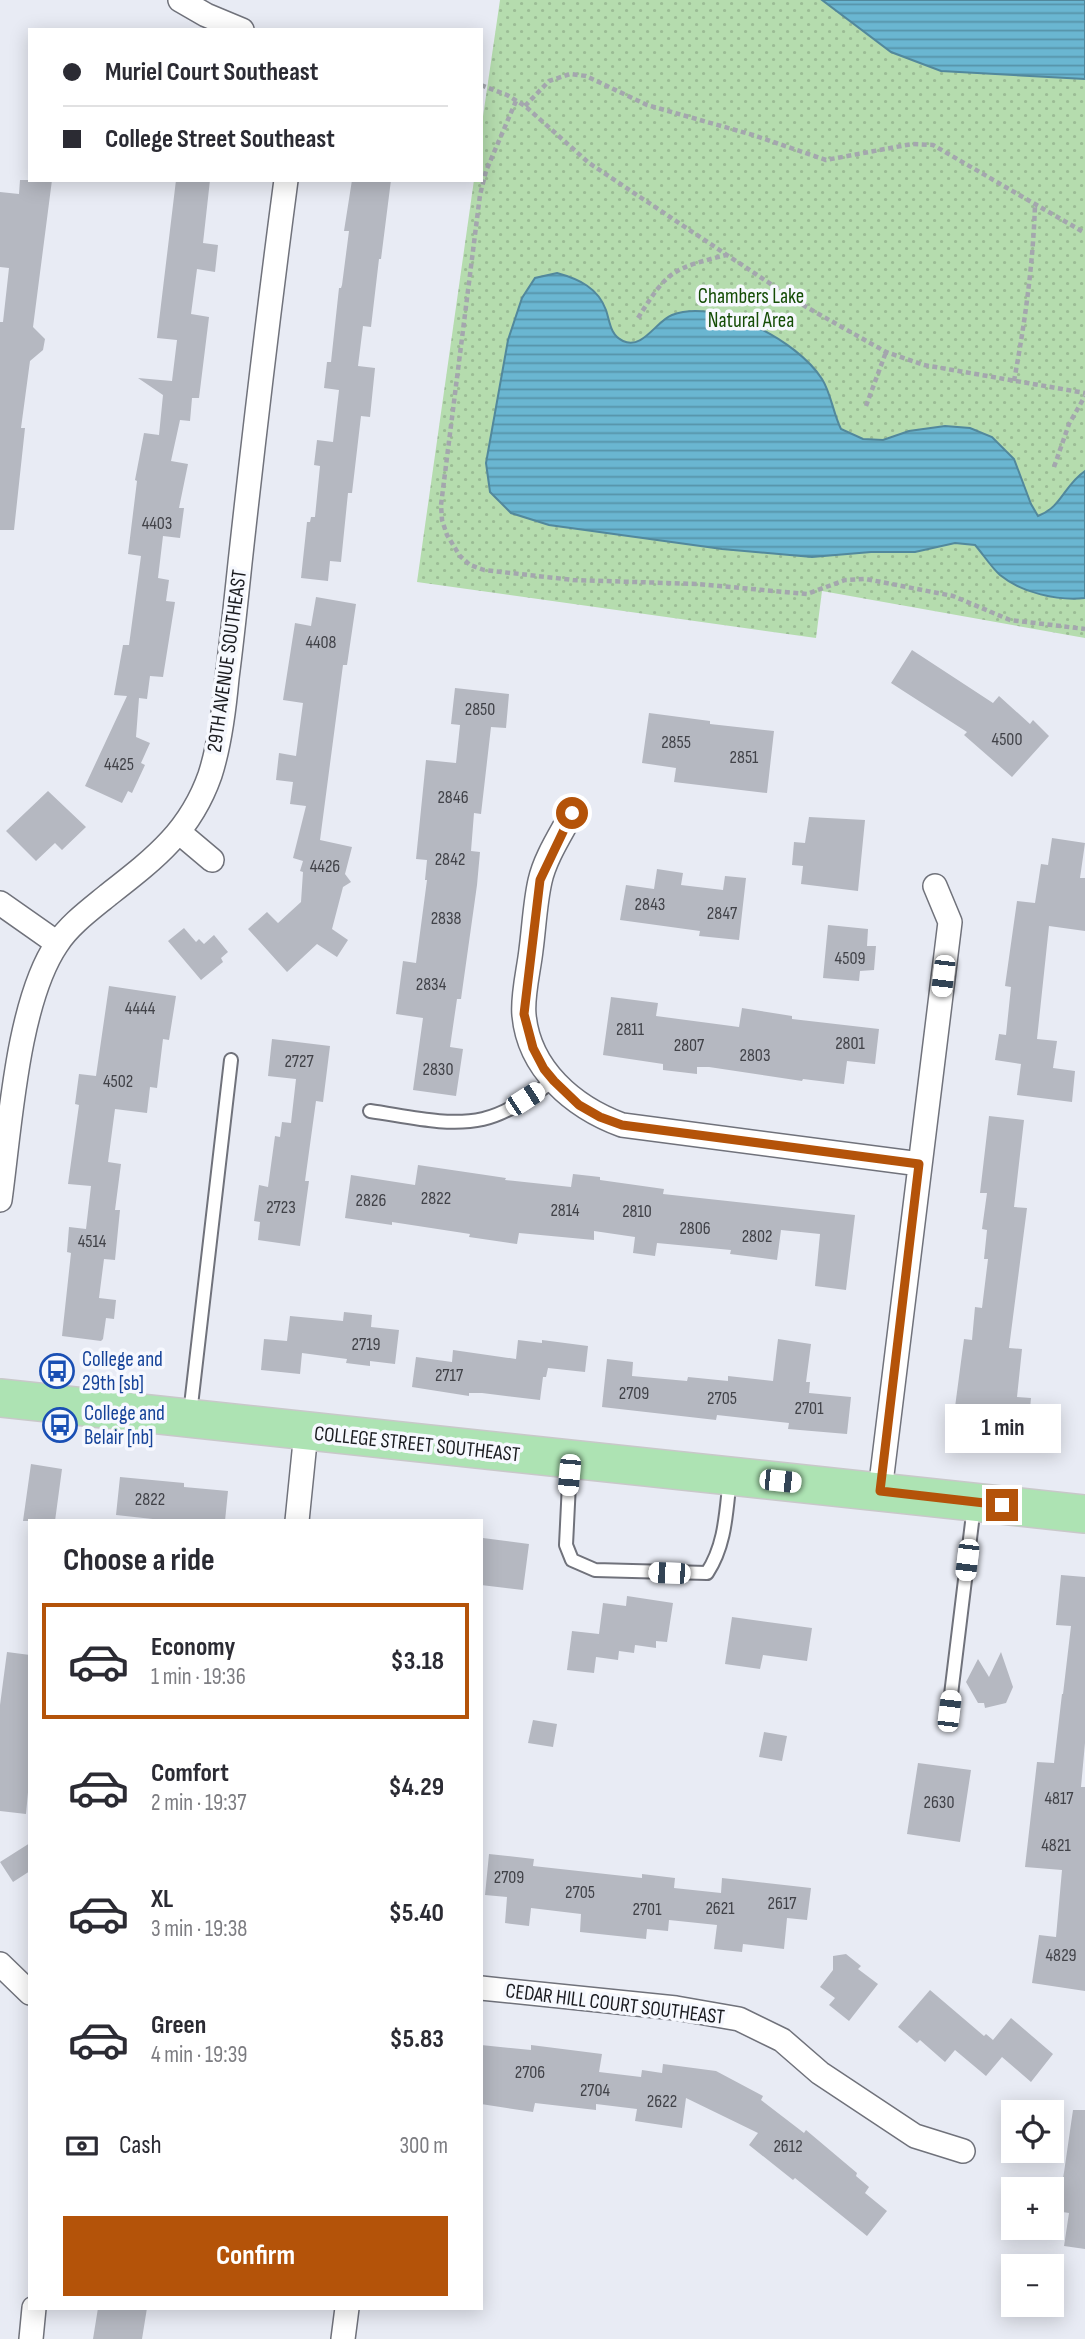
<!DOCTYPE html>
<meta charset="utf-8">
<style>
:root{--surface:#fff;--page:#f7f7f7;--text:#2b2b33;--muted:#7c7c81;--line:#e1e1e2;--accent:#b45309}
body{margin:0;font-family:"Sofia Sans Condensed",sans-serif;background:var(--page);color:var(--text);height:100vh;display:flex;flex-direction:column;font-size:26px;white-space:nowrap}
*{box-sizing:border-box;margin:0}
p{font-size:23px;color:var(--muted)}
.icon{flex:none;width:38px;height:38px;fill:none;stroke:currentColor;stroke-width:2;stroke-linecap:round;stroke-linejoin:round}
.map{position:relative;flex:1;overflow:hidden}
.sheet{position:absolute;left:28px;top:1519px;width:455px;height:791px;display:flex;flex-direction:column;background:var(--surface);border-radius:0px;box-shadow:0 4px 18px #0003}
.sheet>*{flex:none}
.top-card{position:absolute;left:28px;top:28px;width:455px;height:154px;border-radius:0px;box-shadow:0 4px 18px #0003;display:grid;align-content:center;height:154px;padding:0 35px;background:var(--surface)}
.buttons{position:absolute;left:1001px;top:2100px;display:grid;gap:14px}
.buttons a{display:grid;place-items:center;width:63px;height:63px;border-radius:0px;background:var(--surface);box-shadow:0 4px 18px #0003;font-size:35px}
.end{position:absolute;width:32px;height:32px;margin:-16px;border:9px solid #b45309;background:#fff;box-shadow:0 0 0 4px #fff}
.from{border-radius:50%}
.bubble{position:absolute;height:49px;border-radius:0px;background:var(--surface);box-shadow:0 4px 18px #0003;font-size:23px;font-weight:700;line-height:49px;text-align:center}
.car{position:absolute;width:21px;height:42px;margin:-21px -10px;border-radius:9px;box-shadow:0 0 5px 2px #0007;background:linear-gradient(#fff 24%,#345 0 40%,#fff 0 76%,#345 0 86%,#fff 0)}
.top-card b{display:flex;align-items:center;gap:24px;height:66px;font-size:26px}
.top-card b+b{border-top:2px solid var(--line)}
.top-card i{width:18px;height:18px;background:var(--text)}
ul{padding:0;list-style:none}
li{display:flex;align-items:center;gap:21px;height:116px;margin:0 14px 10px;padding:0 21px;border:4px solid transparent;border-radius:0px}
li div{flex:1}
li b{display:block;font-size:26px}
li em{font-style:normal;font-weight:700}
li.current{border-color:var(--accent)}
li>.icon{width:63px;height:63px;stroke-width:1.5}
h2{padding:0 35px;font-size:32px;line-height:84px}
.pay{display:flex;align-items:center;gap:18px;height:77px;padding:0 35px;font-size:26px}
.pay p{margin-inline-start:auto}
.cta{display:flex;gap:14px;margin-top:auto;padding:14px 35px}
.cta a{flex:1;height:80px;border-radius:0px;background:var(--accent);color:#fff;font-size:28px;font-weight:700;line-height:80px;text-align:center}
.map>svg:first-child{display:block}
.park{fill:url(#park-dots)}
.water{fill:url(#water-rules);stroke:#52889c;stroke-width:2}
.building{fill:#b5b8c1}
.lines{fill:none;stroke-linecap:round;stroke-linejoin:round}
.service-casing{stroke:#70727b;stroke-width:16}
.minor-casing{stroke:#70727b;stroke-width:26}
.primary-casing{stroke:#c8c8c9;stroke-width:40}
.path{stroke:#a4a6ae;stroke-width:4.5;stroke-dasharray:5 3.5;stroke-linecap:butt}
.service{stroke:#fff;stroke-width:12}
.minor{stroke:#fff;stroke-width:23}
.primary{stroke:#ade3b3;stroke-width:37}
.route{stroke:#b45309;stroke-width:9}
.labels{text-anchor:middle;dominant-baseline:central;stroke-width:7;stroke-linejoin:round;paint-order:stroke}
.number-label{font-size:18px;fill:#414248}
.park-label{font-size:21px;fill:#154d06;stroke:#f6f8fe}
.street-label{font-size:21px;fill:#1a1b1f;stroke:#f6f8fe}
.transit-label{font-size:21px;fill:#164399;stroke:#f6f8fe;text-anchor:start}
</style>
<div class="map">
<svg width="1085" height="2339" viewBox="0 0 1085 2339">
<defs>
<pattern id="park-dots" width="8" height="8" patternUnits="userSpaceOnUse" patternTransform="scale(1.75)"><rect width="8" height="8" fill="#b5dcae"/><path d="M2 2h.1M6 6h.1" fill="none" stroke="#9bbc95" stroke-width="1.8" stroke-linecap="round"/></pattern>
<pattern id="water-rules" width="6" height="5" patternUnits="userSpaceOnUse" patternTransform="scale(1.75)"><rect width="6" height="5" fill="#6ab6d1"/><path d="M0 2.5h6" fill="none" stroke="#5693a9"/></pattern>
</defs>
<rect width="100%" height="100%" fill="#e8ebf4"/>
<path class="park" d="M500 0H822L891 52 941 71 1085 79V638L822 591 816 638 417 582 474 180H481V130Z"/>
<path class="water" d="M822 0H1085V79L941 71 891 52Z
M557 273C579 279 598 288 606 310 610 322 610 335 623 341 643 350 656 321 672 315 717 298 797 340 822 379 831 393 833 413 841 429L863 439 883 440 909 431 945 426 970 428 992 437 1014 459 1031 504 1038 516C1062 507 1064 485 1085 471V598C1058 601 1022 593 1000 575 991 567 983 554 975 545L955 543 915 552H871L812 557 722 549 549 525 511 513 490 492 486 463 508 340 522 298 535 278Z"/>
<path class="building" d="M20 180H52L33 327 45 339 43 350 30 361 21 428H25L14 530H0V322H3L9 268 0 267V192L19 194Z
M176 180H210L203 243 218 245 215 272 197 269 191 314 209 317 199 398H192L190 421 180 420 171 461 188 464 179 508H184L180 538 163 536 158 578 169 580 166 601 175 602 163 677 150 676 147 699 139 698 136 737 150 743 141 763 145 765 132 793 128 791 122 803 85 786 127 696 114 695 123 645H129L141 556 128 554 137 481 135 480 144 433 159 435 163 395 138 378 172 381 177 340 157 338Z
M352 180H391L381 259H379L371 327 363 326 358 366 375 368 370 417 361 416 352 493H348L341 562 330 561 328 581 301 578 307 522H310L311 517H315L320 466 314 465 317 440 333 442 339 390 324 388 327 362H331L339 288H341L342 285 349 231H344Z
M316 597 356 604 347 665H343L320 840 352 847 345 874 351 882 343 887 332 929 348 940 337 957 317 944 287 972 248 929 267 912 278 923 301 902 303 872 300 871 303 861 293 858 306 806 290 804 293 782 276 780 279 753 296 756 303 703 283 700 295 623 311 626Z
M912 650 993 703 999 696 1030 724 1033 720 1049 736 1012 777 964 735 967 732 891 683Z
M455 688 509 694 506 728 491 727 481 814 474 813 471 851 480 852 477 885 461 999H457L450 1047 463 1049 456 1096 413 1090 423 1018 396 1014 403 961 416 963 427 880H425L427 860 416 859 426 760 456 763 460 725 451 724Z
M649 713 710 721V724L774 731 767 793 674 782 676 768 642 763Z
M48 791 86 827 62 850 55 843 36 861 6 831Z
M809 817 865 820 858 891 801 884 803 866 792 865 794 842 805 843Z
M1052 838 1085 843 1080 878H1085V931L1049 926 1037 1039 1057 1041 1053 1068 1075 1071 1072 1102 1017 1095 1021 1064 995 1060 999 1034 1006 1035 1011 987 1005 986 1017 901 1035 903 1041 864 1048 865Z
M657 869 683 873 681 885 723 890 725 876 746 878 739 940 699 936 700 931 620 920 626 885 654 889Z
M828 925 868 929 867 946H876L874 970 860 971 859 981 823 978Z
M184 928 196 942 199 939 204 944 214 935 228 952 221 958 223 962 201 980 168 941Z
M109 986 176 996 169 1040 163 1039 157 1088 150 1087 147 1113 115 1109 108 1162 121 1164 115 1210H120L115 1260 104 1259 99 1298 116 1300 114 1319 106 1318 103 1339 101 1341 62 1336 71 1253 67 1252 69 1227 86 1229 91 1186 68 1184 79 1105 75 1104 79 1074 96 1076Z
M611 997 658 1003 656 1016 739 1027 742 1008 792 1016V1019L879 1029 875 1064 847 1061 844 1084 803 1079 802 1081 709 1067H697V1074L663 1070V1064L603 1055Z
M272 1039 330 1046 323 1102 316 1101 305 1181H309L300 1246 258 1240 260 1222 254 1221 259 1185 268 1187 275 1136 280 1137 282 1122 291 1123 296 1079 268 1076Z
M989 1116 1024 1120 1014 1207 1027 1208 1009 1348 1022 1349 1017 1397 1031 1398 1026 1452 1006 1450 1007 1437 958 1431 960 1408 955 1407 964 1339 972 1340 975 1307 982 1308 988 1259H984L987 1230 982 1229 987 1193H980Z
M418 1165 506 1178 505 1180 571 1187 573 1174 600 1177V1180L664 1189 663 1194 855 1215 846 1290 815 1286 820 1234 781 1230 777 1260 730 1254 731 1250 657 1243 655 1256 633 1253 635 1237 594 1231V1240L519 1233 517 1244 469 1237 470 1234 392 1222V1225L345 1218 351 1175 415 1185Z
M344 1312 372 1315 371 1327 399 1330 395 1364 370 1361V1366L346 1363 347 1359 302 1353 300 1374 261 1370 264 1339 287 1341 290 1316 343 1321Z
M778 1339 811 1344 806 1382H810L809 1393 851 1397 847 1434 788 1429 789 1423 717 1415 716 1420 602 1407 607 1359 633 1362 632 1376 687 1381 688 1377 728 1381V1376L773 1381Z
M518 1340 542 1343V1340L588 1346 585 1372 548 1368 546 1377H543L540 1400 482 1393H469V1396L412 1387 416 1357 452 1362 453 1350 516 1359Z
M31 1464 62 1469 55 1521H23Z
M120 1477 184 1483V1487L228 1491 225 1521H171L116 1515Z
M483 1538 529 1544 523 1590 481 1585Z
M1061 1575 1085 1577V1743L1081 1787H1085V1991L1032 1983 1039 1935 1056 1937 1062 1870 1025 1867 1037 1762 1054 1763 1062 1694H1063L1071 1626 1056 1625Z
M627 1596 673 1603 667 1642 656 1641V1648L635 1645 634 1653 619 1651 618 1660 596 1657 594 1673 567 1670 572 1631 599 1634 603 1603 626 1606Z
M732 1617 812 1628 807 1661 763 1655 760 1669 725 1664Z
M7 1652 30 1655V1771L26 1814 0 1811V1705Z
M1001 1652 1013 1687 1006 1703 985 1708 984 1703H978L966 1682 978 1659 989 1677Z
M533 1720 557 1724 553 1747 528 1743Z
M764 1732 787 1736 782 1761 759 1757Z
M918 1763 971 1770 960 1842 907 1834Z
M30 1843V1871L13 1882 0 1862Z
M489 1854 534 1859 533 1866 642 1878V1874L675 1878 674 1888 721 1893 722 1878 811 1888 807 1920 787 1918 784 1949 743 1944 742 1952 714 1949 717 1925 669 1920 668 1931 647 1929 646 1939 580 1932 581 1914 531 1908 529 1926 505 1923 507 1897 485 1895Z
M846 1954 861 1966 858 1969 878 1984 849 2021 829 2005 835 1998 820 1987 833 1970V1956Z
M930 1990 984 2036 986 2034 993 2040 1011 2018 1053 2054 1031 2082 1002 2057 986 2076 955 2050 945 2062 920 2040 917 2043 898 2027Z
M481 2045 531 2050V2045L602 2054 599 2072 641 2077 642 2070 662 2073 663 2064 716 2071 763 2096 761 2100 804 2133 806 2130 857 2173 856 2176 869 2187 865 2193 887 2211 867 2236 795 2178 793 2180 749 2145 758 2133 686 2098 682 2128 635 2121 637 2109 596 2104V2110L535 2103 533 2112 481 2104Z
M1073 2110H1085V2249L1064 2246 1069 2213 1056 2211 1059 2185 1062 2186Z
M98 2308H147L142 2339H93Z"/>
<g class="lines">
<g class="service-casing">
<path id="service" d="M370 1111C406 1116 447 1127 483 1119 509 1113 532 1095 554 1081
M190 1414 231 1060
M570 1463 566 1545 572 1560 595 1570 707 1573C726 1544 726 1511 730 1478
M949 1711 974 1506"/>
</g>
<g class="minor-casing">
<path id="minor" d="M180 0 206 15 242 30
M572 813C561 834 545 858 540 881 535 903 534 928 531 950 529 969 522 996 524 1015 529 1069 573 1107 622 1125L920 1164
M180 833 212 860
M0 903 57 943
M0 1200C10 1128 17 1003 57 944 69 925 91 909 108 895 154 859 190 832 210 775 220 744 224 711 227 678 232 640 236 601 240 563 254 435 269 308 286 180
M880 1491 950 922 935 886
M297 1521 306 1432
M0 1964 30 1993
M481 1988 676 2008 739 2019 782 2040 820 2073 915 2136 963 2151
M31 2339 34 2308
M343 2339 347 2308"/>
</g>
<g class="primary-casing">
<path id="primary" d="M0 1398 1085 1514"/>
</g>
<path class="path" d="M481 85 507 95 525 106 589 163 727 255 801 304 886 352 924 365 1085 393
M516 101 486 171 480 195 441 505 442 520 447 535 460 556 470 565 484 570 573 580 697 584 807 594 845 580 866 579 953 596 1010 620 1085 629
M525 106 549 81 570 74 586 76 647 105 753 135 826 160 912 144 933 145 1085 233
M638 318C668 270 672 269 726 255
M1014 381C1025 322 1033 265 1035 205
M866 406 886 352
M1054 467 1069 424 1085 396"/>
<use href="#service" class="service"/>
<use href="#minor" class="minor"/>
<use href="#primary" class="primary"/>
</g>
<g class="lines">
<path class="route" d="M572 813 540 880 524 1014 533 1048 544 1069 554 1081 579 1105 600 1117 622 1125 919 1164 880 1491 1002 1505"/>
</g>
<defs>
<g id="bus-ring" transform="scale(1.75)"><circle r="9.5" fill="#f6f8fe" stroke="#1a4fb4" stroke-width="1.5"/><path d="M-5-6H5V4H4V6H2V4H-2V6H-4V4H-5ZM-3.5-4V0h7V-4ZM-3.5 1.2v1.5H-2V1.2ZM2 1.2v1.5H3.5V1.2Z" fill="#1a4fb4"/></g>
</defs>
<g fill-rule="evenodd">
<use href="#bus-ring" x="57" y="1371"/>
<use href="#bus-ring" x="60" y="1425"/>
</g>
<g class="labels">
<g class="number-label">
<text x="157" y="523">4403</text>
<text x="321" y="642">4408</text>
<text x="480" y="709">2850</text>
<text x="1007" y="739">4500</text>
<text x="676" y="742">2855</text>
<text x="744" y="757">2851</text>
<text x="119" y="764">4425</text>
<text x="453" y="797">2846</text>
<text x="450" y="859">2842</text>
<text x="325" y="866">4426</text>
<text x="650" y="904">2843</text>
<text x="722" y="913">2847</text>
<text x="446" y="918">2838</text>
<text x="850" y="958">4509</text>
<text x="431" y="984">2834</text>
<text x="140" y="1008">4444</text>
<text x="630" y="1029">2811</text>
<text x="850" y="1043">2801</text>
<text x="689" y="1045">2807</text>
<text x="755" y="1055">2803</text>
<text x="299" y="1061">2727</text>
<text x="438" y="1069">2830</text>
<text x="118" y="1081">4502</text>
<text x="436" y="1198">2822</text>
<text x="371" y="1200">2826</text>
<text x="281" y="1207">2723</text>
<text x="565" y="1210">2814</text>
<text x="637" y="1211">2810</text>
<text x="695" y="1228">2806</text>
<text x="757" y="1236">2802</text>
<text x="92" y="1241">4514</text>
<text x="366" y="1344">2719</text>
<text x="449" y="1375">2717</text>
<text x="634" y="1393">2709</text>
<text x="722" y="1398">2705</text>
<text x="809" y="1408">2701</text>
<text x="150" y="1499">2822</text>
<text x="1059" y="1798">4817</text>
<text x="939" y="1802">2630</text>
<text x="1056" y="1845">4821</text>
<text x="509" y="1877">2709</text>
<text x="580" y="1892">2705</text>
<text x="782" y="1903">2617</text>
<text x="720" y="1908">2621</text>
<text x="647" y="1909">2701</text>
<text x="1061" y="1955">4829</text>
<text x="530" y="2072">2706</text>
<text x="595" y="2090">2704</text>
<text x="662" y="2101">2622</text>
<text x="788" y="2146">2612</text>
</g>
<g class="park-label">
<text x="751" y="296">Chambers Lake<tspan x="751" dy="24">Natural Area</tspan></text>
</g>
<g class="street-label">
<text transform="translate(227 661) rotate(-82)">29TH AVENUE SOUTHEAST</text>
<text transform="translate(417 1444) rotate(6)">COLLEGE STREET SOUTHEAST</text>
<text transform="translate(615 2004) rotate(7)">CEDAR HILL COURT SOUTHEAST</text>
</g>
<g class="transit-label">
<text x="82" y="1359">College and<tspan x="82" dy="24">29th [sb]</tspan></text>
<text x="84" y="1413">College and<tspan x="84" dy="24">Belair [nb]</tspan></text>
</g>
</g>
</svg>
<div class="buttons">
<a><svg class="icon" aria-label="locate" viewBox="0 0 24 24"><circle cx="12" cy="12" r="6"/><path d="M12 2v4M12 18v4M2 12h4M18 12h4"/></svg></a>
<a>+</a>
<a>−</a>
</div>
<i class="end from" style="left:572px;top:813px"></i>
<i class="end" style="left:1002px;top:1505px"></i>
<div class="bubble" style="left:945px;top:1404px;width:116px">1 min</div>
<i class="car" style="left:943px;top:976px;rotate:187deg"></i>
<i class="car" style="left:525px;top:1099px;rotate:57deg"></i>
<i class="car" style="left:569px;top:1475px;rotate:185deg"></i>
<i class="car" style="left:780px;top:1481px;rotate:96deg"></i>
<i class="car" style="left:967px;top:1560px;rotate:187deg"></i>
<i class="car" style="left:669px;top:1573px;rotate:272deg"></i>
<i class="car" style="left:949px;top:1711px;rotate:7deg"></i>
<div class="top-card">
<b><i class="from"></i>Muriel Court Southeast</b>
<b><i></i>College Street Southeast</b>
</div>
<section class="sheet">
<h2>Choose a ride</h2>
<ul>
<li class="current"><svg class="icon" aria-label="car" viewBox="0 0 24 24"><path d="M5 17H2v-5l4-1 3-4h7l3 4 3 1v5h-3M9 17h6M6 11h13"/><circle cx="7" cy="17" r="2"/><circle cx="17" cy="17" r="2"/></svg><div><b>Economy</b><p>1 min · 19:36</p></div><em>$3.18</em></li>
<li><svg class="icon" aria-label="car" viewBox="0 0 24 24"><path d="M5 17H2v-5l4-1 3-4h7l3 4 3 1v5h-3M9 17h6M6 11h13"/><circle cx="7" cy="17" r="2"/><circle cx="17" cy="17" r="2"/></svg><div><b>Comfort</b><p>2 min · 19:37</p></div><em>$4.29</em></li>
<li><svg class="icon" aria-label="car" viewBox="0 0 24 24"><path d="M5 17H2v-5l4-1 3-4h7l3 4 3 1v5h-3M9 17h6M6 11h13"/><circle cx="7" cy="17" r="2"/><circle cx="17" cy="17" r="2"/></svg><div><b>XL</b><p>3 min · 19:38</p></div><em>$5.40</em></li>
<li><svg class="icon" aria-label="car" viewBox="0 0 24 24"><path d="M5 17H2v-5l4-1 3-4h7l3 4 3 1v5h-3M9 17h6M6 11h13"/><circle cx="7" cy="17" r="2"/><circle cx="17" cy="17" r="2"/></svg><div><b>Green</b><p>4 min · 19:39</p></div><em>$5.83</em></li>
</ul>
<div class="pay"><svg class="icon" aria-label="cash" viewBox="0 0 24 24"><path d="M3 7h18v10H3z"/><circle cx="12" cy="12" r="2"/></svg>Cash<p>300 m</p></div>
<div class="cta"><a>Confirm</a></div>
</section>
</div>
